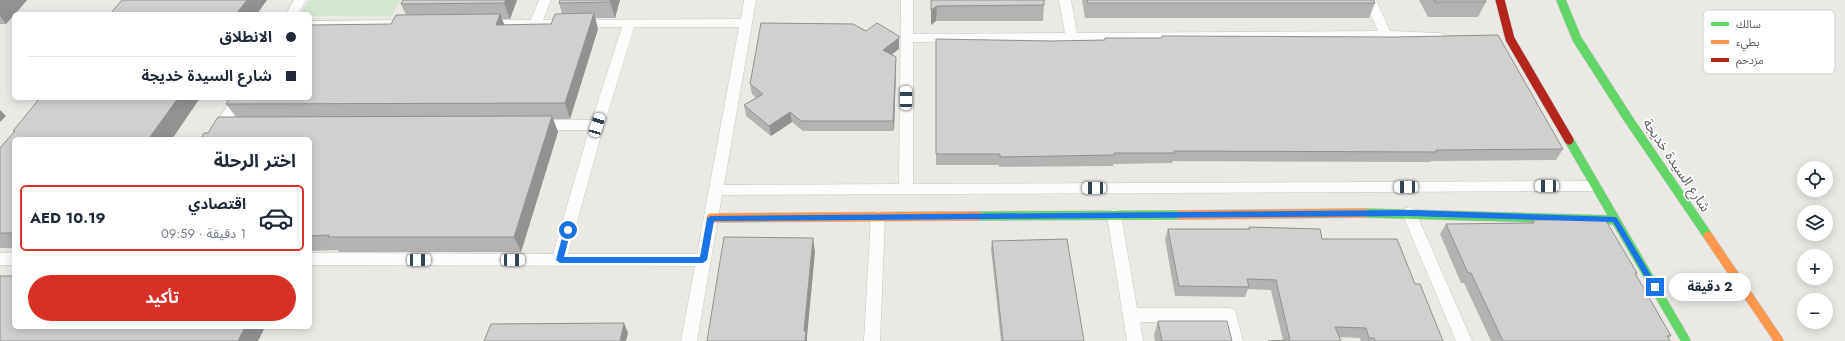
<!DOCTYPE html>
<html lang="ar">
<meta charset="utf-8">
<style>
:root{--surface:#fff;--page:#f6f6f7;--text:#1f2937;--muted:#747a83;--line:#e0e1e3;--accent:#d93025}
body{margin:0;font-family:Jost,"Noto Sans Arabic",sans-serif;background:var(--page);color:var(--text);direction:rtl;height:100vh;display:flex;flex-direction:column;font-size:15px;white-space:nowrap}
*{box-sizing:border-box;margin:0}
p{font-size:13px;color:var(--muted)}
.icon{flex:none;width:22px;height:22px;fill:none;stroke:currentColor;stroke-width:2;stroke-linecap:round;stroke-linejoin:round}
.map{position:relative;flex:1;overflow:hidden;direction:ltr}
.details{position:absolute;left:12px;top:137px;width:300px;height:192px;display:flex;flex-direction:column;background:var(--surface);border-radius:6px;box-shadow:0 2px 10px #0003;direction:rtl}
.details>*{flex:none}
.hud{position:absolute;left:12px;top:12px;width:300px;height:88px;border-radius:6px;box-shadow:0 2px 10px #0003;direction:rtl;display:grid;align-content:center;height:88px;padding:0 16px;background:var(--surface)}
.tools{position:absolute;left:1797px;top:161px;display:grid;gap:8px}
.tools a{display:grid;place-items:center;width:36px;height:36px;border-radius:50%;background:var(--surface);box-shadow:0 2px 10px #0003;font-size:20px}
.end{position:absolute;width:18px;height:18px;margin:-9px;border:5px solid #1a73e8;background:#fff;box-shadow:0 0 0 2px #fff}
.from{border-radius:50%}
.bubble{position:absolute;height:28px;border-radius:14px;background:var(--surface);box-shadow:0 2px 10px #0003;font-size:13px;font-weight:700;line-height:28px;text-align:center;direction:rtl}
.car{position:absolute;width:12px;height:24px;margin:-12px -6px;border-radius:5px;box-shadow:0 0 3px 1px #0007;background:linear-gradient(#fff 24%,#345 0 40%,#fff 0 76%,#345 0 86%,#fff 0)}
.hud b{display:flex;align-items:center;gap:14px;height:38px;font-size:15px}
.hud b+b{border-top:1px solid var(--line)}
.hud i{width:10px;height:10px;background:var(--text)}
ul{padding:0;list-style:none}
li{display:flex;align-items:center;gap:12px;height:66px;margin:0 8px 6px;padding:0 8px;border:2px solid var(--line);border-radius:6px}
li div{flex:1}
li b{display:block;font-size:15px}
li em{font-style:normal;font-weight:700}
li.on{border-color:var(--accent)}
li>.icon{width:36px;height:36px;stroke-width:1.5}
h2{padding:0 16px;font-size:18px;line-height:48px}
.action{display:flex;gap:8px;margin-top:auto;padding:8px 16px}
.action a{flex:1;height:46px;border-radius:24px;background:var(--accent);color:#fff;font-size:16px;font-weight:700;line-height:46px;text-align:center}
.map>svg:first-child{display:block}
.green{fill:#d4e7d0}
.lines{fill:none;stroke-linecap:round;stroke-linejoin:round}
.street-casing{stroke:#c6c6c6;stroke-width:1}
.fast-casing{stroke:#c7c7c7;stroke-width:10}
.slow-casing{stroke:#c7c7c7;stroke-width:10}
.jam-casing{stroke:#c7c7c7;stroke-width:10}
.street{fill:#fcfcfb;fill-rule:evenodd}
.fast{stroke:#63d668;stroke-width:9}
.slow{stroke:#ff974d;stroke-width:9}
.jam{stroke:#b3261e;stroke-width:9}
.wall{fill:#b5b3b1}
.shaded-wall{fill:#939290}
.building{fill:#d2d0ce;stroke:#939290}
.route{fill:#1a73e8}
.labels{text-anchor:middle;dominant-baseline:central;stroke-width:3.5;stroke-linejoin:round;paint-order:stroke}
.street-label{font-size:14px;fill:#5a5f63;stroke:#fff}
.key{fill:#fff;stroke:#cecfd0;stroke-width:1}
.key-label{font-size:11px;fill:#5a5f63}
</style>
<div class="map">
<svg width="1845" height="341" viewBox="0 0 1845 341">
<rect width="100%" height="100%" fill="#ebe9e5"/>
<path class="green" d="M310 0H400L391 16H310V14H300Z"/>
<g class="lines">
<g class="street-casing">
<path id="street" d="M294 0H306L298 14H286Z
M539 0H551L543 20 741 19 744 0H756L724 185 899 184 901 0H913V34L1065 33 1059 0H1071L1077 33 1378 31 1364 0H1376L1390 31 1439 33 1443 34 1445 37 1443 40 1439 41 1386 39 913 42V184L1594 181 1599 182 1601 186 1599 190 1594 191 722 195 697 341H681L695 266 310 265V253L553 254 589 130H537L532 128 530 125 532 122 537 120H592L622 27 484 28 480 27 478 24 480 21 484 20H531ZM634 27H739L697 254H568L604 125Z
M410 20 414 21 416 24 414 27 310 29V21Z
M232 98H246L220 139H206Z
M1409 207 1414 209 1416 213 1472 341H1456L1402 213 1404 209Z
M1114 209 1119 211 1121 215 1137 308H1229L1235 310 1243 341H1227L1223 322H1140L1143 341H1127L1107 215 1109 211Z
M878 211 883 213 885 217 880 341H864L871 217 873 213Z
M0 253H14V265H0Z"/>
</g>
<g class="fast-casing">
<path id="fast" d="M1561 0 1577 39 1629 120 1708 236
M1569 140 1686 341
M1365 213 1615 220
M978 216 1180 215"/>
</g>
<g class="slow-casing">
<path id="slow" d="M1180 215 1365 213
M711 218 978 216
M1708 236 1779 341"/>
</g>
<g class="jam-casing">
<path id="jam" d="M1500 0 1510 39 1569 140"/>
</g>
<use href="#street" class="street"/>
<use href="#fast" class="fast"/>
<use href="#slow" class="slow"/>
<use href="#jam" class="jam"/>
</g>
<path class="wall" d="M0 0H27L15 14H14V15L6 24H0Z
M403 0H517L510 19H502L504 25 551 24 562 14 559 3 620 0 615 18H595L598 29 570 119H553L558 132 521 252H339L338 250 310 251V139L208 133 236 117 226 104 391 24 406 15 401 4Z
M931 0 1044 5 1043 21H936L931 25Z
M1082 0H1374L1375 3 1369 18H1085Z
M1419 0H1485L1486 2 1478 17H1428Z
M866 31 899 36V49L891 55 896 57V68L894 131H803L792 122 771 136 746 116 744 105 756 98 752 94 750 84Z
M1162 36 1563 149 1556 160 1431 161 1430 162 1173 161 1172 163 1113 164V166L999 167V165H936V39L1051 41 1104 40 1105 38H1162Z
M40 98H200L172 139H14V248H0V148L14 132 13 131Z
M1533 220 1637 273 1636 275 1671 336 1668 338 1670 341H1491L1464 283H1461L1440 234 1446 224 1531 223Z
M1249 227 1322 239 1415 284 1443 341H1361L1360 338 1339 337 1341 341H1267L1283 340 1271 290 1248 289 1245 297 1175 296 1165 239 1168 229H1248Z
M992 241 1084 341H1001L991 249Z
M1158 321 1232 341H1155L1154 335Z"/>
<path class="shaded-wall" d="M1 0H27L15 14H14V15L6 24 0 16V1Z
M247 0H267L257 14H236Z
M506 0H517L510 19 504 3Z
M611 0H620L615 18 610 2Z
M937 6 936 21 931 25V10Z
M594 13 598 29 570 119 565 103Z
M500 14 506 29 496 25Z
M899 38V49L884 60 883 50Z
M896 57V68L894 131 893 121Z
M178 98H200L172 139H150V137Z
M0 110 6 116 0 122Z
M790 112 792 122 771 136 769 126Z
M552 116 558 132 521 252 514 237Z
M813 238 815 252 807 337V341H805L804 331Z
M624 323 628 333 626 341H620Z
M245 327H265L258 341H238Z"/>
<path class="building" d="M122 0H247L236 14H110Z
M403 0H506L504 3 401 4Z
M560 0H611L610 2 559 3Z
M931 0H1044V5L937 6 931 10Z
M1087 0H1374L1375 3H1088Z
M1434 0H1485L1486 2H1435Z
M594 13 565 103 226 104 230 98H310V25L391 24 396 15 500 14 496 25 544 24H551L555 14Z
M761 23 853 24 866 31 877 23 899 36V38L883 50 896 57 893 121H801L790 112 769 126 744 105 763 94 750 84Z
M1498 35 1563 149 1436 150V152L1174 151 1175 153H1114L1115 155 1000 157V154H936V39L1051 41 1105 40V38H1162V36L1394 37Z
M40 98H178L150 137H152L150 139H14V233H0V148L15 131H13Z
M552 116 514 237H328L329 235 310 236V139H201L204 133H208L218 117Z
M1605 219 1637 273H1635L1671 336H1667L1670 341H1503L1471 273H1468L1446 224 1534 223 1533 220Z
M1249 227 1320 229 1322 239H1397L1415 284H1420L1443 341H1375L1374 338H1369L1366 328 1335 327 1341 341H1268L1290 340 1276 280 1247 279 1249 287 1179 286 1168 229H1250Z
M724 237 813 238 804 331H806L805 341H707Z
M1067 239 1084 341H1003L992 241Z
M0 276H14V327H245L238 341H0Z
M1158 321H1227L1232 341H1162Z
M624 323 620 341H484L491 324Z"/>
<path class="route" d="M1409 210 1615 217 1617 218 1658 287 1657 289H1652L1613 222 1409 216 714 221 707 260 703 263H560L556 260 564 230 568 227 571 230 564 257H700L707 218 711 216Z"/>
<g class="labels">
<g class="street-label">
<text transform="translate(1677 165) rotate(56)">شارع السيدة خديجة</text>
</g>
</g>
<rect x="1703" y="10" width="132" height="64" rx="6" class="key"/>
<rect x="1711" y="22" width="18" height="4" fill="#63d668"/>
<rect x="1711" y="40" width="18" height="4" fill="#ff974d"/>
<rect x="1711" y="58" width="18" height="4" fill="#b3261e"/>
<g class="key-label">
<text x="1736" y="28">سالك</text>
<text x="1736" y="46">بطيء</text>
<text x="1736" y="64">مزدحم</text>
</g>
</svg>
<div class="tools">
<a><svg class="icon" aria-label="locate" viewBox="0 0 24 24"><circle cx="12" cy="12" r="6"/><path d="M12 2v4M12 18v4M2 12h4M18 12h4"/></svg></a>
<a><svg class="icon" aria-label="layers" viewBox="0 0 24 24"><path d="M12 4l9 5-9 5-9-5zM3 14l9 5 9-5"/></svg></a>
<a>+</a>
<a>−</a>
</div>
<i class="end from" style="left:568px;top:230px"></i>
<i class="end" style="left:1655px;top:287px"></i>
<div class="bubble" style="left:1669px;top:273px;width:82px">2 دقيقة</div>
<i class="car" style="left:906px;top:98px;rotate:0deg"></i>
<i class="car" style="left:597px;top:125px;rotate:17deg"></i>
<i class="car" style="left:1547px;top:186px;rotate:270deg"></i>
<i class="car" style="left:1406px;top:187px;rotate:270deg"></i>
<i class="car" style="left:1094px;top:188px;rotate:270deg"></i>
<i class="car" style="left:419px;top:260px;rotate:90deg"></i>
<i class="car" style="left:513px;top:260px;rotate:90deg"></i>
<div class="hud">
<b><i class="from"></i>الانطلاق</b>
<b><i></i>شارع السيدة خديجة</b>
</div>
<section class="details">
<h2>اختر الرحلة</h2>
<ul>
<li class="on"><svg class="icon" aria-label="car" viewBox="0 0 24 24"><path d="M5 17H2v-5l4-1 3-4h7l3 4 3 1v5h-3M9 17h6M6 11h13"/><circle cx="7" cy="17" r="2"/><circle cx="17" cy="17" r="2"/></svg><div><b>اقتصادي</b><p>1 دقيقة · 09:59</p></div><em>AED 10.19</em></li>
</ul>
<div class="action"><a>تأكيد</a></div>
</section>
</div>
